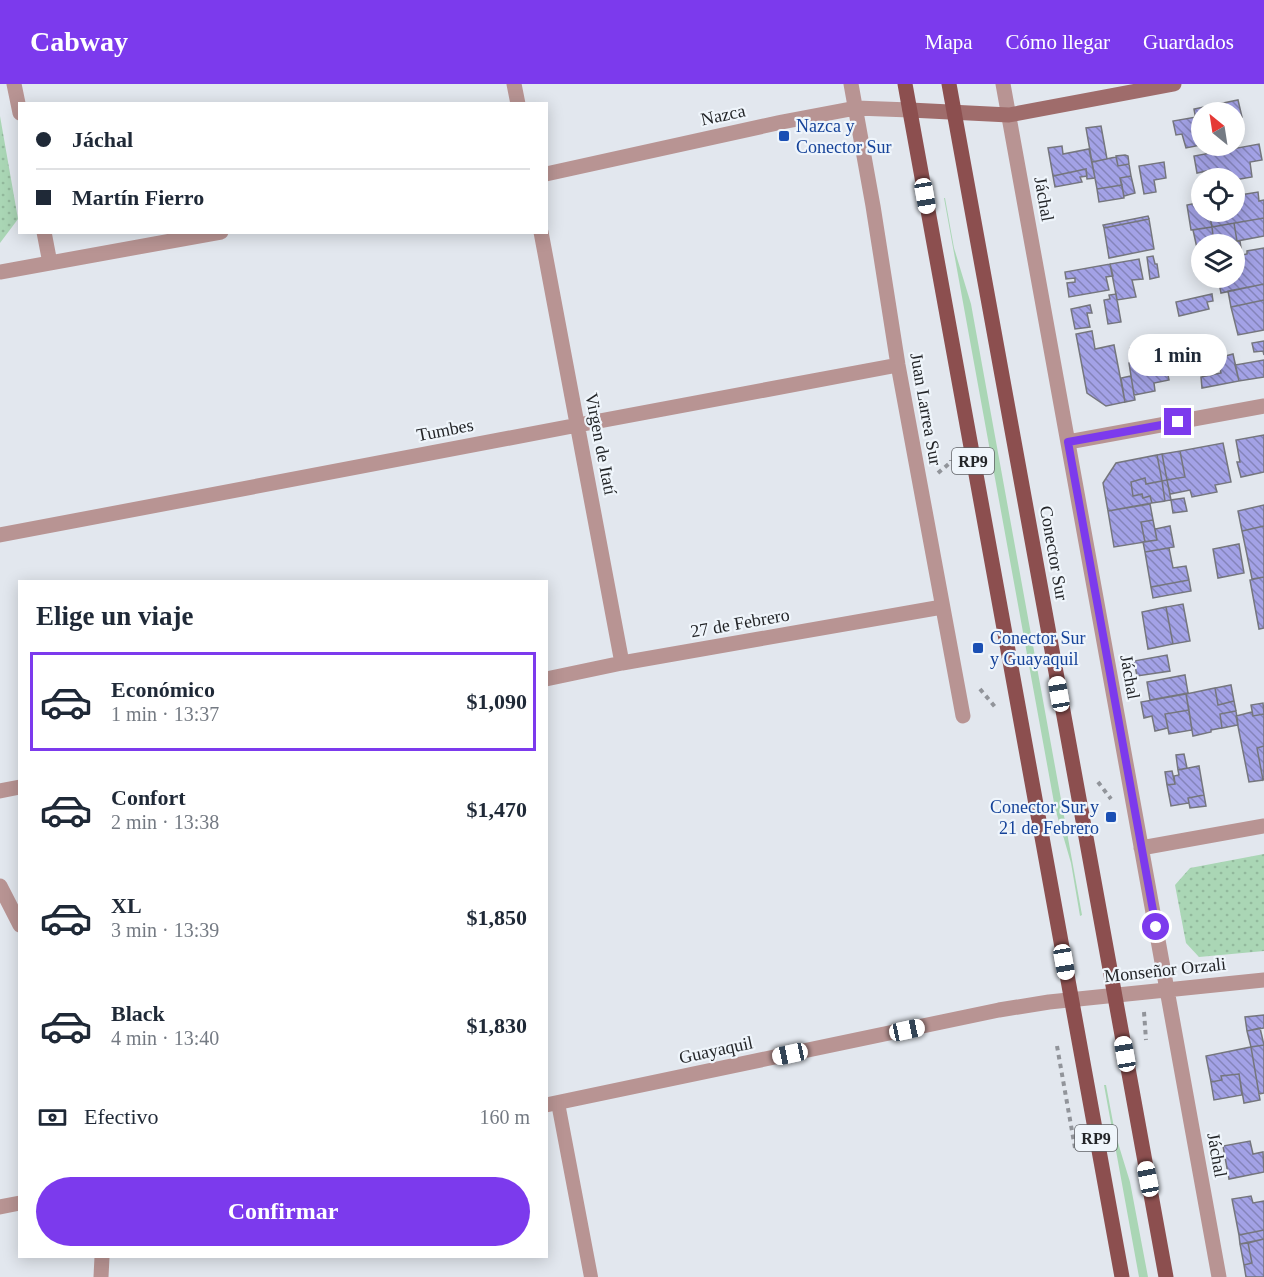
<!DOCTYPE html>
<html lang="es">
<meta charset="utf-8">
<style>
:root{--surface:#fff;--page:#f2f2f3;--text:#1f2937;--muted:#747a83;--line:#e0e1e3;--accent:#7c3aed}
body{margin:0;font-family:Georgia,serif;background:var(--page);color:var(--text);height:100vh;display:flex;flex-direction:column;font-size:22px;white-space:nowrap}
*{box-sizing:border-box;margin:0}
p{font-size:20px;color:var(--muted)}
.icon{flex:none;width:33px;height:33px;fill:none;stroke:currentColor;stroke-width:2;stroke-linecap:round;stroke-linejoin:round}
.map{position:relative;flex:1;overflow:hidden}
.sheet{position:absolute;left:18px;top:496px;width:530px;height:678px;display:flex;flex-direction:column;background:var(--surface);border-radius:0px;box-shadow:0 3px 15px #0003}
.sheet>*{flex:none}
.top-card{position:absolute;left:18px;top:18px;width:530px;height:132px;border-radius:0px;box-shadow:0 3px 15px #0003;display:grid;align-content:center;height:132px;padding:0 18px;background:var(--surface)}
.needle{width:39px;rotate:330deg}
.tools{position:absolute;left:1191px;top:18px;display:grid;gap:12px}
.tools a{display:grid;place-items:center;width:54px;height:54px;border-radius:50%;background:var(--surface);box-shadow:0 3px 15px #0003;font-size:30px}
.end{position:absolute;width:27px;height:27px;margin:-14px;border:8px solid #7c3aed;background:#fff;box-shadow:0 0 0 3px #fff}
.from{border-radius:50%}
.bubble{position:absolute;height:42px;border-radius:21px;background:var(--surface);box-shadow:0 3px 15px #0003;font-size:20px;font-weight:700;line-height:42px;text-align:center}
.car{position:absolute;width:18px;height:36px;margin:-18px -9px;border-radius:8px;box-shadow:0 0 4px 2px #0007;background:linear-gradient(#fff 24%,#345 0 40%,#fff 0 76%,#345 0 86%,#fff 0)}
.top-card b{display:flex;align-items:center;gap:21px;height:57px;font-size:22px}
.top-card b+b{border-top:2px solid var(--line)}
.top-card i{width:15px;height:15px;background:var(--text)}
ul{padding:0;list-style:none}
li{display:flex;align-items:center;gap:18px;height:99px;margin:0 12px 9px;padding:0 6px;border:3px solid transparent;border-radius:0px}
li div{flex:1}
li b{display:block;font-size:22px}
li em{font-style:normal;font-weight:700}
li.active{border-color:var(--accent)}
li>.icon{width:54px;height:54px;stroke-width:1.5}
h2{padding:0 18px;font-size:27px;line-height:72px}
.pay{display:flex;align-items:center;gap:15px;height:66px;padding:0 18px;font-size:22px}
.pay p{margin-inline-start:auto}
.cta{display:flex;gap:12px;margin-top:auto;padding:12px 18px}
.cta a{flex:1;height:69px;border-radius:36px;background:var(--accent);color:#fff;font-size:24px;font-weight:700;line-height:69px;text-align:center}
header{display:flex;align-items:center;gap:36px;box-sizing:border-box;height:84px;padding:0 30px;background:var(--accent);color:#fff}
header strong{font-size:28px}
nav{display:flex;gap:33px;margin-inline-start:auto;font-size:21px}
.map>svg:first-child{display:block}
.grass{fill:#aad6b5}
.park{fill:url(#park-dots)}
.building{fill:url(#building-back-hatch);stroke:#75767d;stroke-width:1.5}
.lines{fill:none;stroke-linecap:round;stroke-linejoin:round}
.path{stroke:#91949a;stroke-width:4;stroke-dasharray:4.5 4.5;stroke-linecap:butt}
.lane{stroke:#b89493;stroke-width:14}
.street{stroke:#b89493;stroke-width:15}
.secondary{stroke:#9f6c6b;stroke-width:15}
.primary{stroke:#8c4f4f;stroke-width:15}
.route{stroke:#7c3aed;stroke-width:8}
.transit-dot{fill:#1a4fb4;stroke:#eff5fb;stroke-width:2}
.labels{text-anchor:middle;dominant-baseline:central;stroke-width:4.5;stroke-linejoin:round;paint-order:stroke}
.shield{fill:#eff5fb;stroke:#606367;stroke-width:1.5}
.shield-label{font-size:16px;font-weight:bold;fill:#232528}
.street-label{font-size:18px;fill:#232528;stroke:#eff5fb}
.transit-label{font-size:18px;fill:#164399;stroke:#eff5fb;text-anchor:start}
</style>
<header>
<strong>Cabway</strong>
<nav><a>Mapa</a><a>Cómo llegar</a><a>Guardados</a></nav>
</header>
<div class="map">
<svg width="1264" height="1193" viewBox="0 0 1264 1193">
<defs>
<pattern id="park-dots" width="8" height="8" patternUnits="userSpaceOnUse" patternTransform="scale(1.5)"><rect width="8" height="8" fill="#aad6b5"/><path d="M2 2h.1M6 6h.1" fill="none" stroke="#92b89c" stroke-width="1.8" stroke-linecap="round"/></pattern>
<pattern id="building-back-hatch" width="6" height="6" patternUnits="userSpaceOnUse" patternTransform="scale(1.5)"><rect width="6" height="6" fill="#a3a2e6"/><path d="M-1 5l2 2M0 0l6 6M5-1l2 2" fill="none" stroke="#8484ba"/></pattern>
</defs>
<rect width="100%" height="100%" fill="#e2e7ee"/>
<path class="grass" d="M944 114H945L954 164 971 220 1082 831 1080 832 1071 779 1055 724Z
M1104 1001H1106L1115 1049 1130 1098 1148 1193H1139Z"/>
<path class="park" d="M0 32 18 135 0 159Z
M1264 770V867L1199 873 1186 859 1175 801 1190 784Z"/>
<path class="building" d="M1238 16 1242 33 1235 34 1237 48 1234 49V28H1202V47H1198L1194 25Z
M1196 33 1201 61 1186 64 1182 50 1176 51 1173 37Z
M1101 42 1107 75 1092 78 1086 44Z
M1259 60 1262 76 1250 78 1252 93 1234 96V94H1212L1211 86 1197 89 1194 72Z
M1062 62 1063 70 1089 65 1095 94 1087 95 1086 85 1053 92 1048 64Z
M1125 71 1128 72 1129 80 1118 82 1116 72Z
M1116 73 1118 82 1129 80 1131 92 1120 94 1122 101 1097 105 1092 78Z
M1164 78 1166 94 1154 96 1156 108 1144 110 1139 82Z
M1086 85 1087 92 1080 93 1082 98 1055 103 1053 92Z
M1131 92 1135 109 1124 112 1120 94Z
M1122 101 1124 114 1099 118 1097 105Z
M1258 108 1259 117 1264 116V134L1212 143 1209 128H1234V112Z
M1202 118V128H1209L1212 143 1191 146 1187 121Z
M1148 132 1149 135 1104 144 1103 141Z
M1264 134V152L1237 157 1234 139Z
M1149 135 1154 165 1109 174 1104 144Z
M1234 139 1237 157 1214 160 1212 143Z
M1212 143 1214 160H1202V163L1197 164 1193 146Z
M1240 157 1242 171 1247 170V167L1264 164V200L1221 209 1218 194H1234V160H1218Z
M1153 172 1155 180H1157L1159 193 1150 195 1147 173Z
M1139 175 1143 195 1132 196 1136 213 1117 216 1110 180Z
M1110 180 1113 192 1106 193 1109 206 1069 213 1067 199 1075 198V194L1066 195 1065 188Z
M1264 200V216L1231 223 1228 207Z
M1116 210 1121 238 1108 240 1104 216 1110 215 1109 211Z
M1212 210 1213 217 1207 218 1209 225 1179 232 1176 218Z
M1264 216V246L1238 251 1231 223Z
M1090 221 1092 229H1087L1090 243 1075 245 1071 225Z
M1092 247 1095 265 1114 261 1125 318 1106 322 1087 309 1076 250Z
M1264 257V271L1263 267 1254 268 1252 259Z
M1161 258 1169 296 1154 299 1155 307 1134 311 1129 279 1132 278 1130 264Z
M1233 270 1239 297 1202 304 1201 293 1221 289 1218 274Z
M1264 276V293L1239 297 1235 281Z
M1131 292 1135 316 1125 318 1121 294Z
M1264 351V388L1241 393 1237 378H1240L1236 356Z
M1223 359 1231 398 1215 401 1217 408 1192 413 1190 406 1170 410 1167 396 1185 393 1180 367Z
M1180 367 1185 393 1167 396 1162 370Z
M1162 370 1167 396 1162 397 1157 371Z
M1157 371 1162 397 1146 400 1145 394 1131 398 1133 412 1142 410 1143 414 1150 412 1152 419 1108 427 1103 399 1116 379Z
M1145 394 1146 400 1162 397 1165 417 1152 419 1150 412 1143 414 1142 410 1133 412 1131 398Z
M1167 396 1171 416 1165 417 1162 397Z
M1184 414 1187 427 1173 429 1171 416Z
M1150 420 1153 436 1141 438 1145 458 1114 463 1108 427Z
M1264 421V442L1242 447 1238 427Z
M1153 436 1157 456 1145 458 1141 438Z
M1170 442 1174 463 1145 468 1143 458 1157 456 1155 445Z
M1264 442V493L1252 495 1242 447Z
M1239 460 1244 489 1218 494 1213 465Z
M1169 464 1173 484 1186 482 1189 496 1151 503 1145 468Z
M1264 493V544L1259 545 1250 496Z
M1189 496 1191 507 1153 514 1151 503Z
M1183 520 1190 557 1173 560 1166 523Z
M1166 523 1173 560 1148 565 1142 528Z
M1167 571 1170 587 1137 592 1134 577Z
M1185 591 1188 609 1150 616 1147 598Z
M1231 601 1234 617 1218 621 1215 604Z
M1215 604 1218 621 1234 617 1236 627 1220 630 1222 644 1211 646V648L1193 652 1186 610Z
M1186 610 1189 626 1165 630 1168 644 1155 647 1152 632 1144 634 1141 618Z
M1263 619 1264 630 1253 632 1251 621Z
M1189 626 1192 646 1169 650 1165 630Z
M1236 627 1238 641 1222 644 1220 630Z
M1252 628 1253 632 1264 630V662L1257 664 1263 696 1249 698 1236 632Z
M1264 662V695L1263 696 1257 664Z
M1184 670 1187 684 1178 686 1176 671Z
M1199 682 1204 711 1188 714 1189 719 1171 722 1167 701 1175 700 1174 692 1179 691 1178 686Z
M1172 687 1175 700 1167 701 1165 688Z
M1204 711 1206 722 1190 724 1188 714Z
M1264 931V944L1247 947 1245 933Z
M1260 944 1264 961 1251 963 1247 947Z
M1264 961V1009L1259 1010 1251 963Z
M1251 963 1260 1016 1244 1019 1239 990 1221 992 1222 996 1211 998 1206 972Z
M1239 990 1242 1011 1214 1016 1211 998 1222 996 1221 992Z
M1250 1057 1253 1070 1263 1068 1264 1088 1229 1095 1223 1062Z
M1251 1112 1253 1119 1264 1117V1146L1239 1151 1232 1115Z
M1264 1146V1155L1240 1160 1239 1151Z
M1264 1155V1193H1246L1244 1181 1252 1179 1248 1159Z
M1248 1159 1252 1179 1244 1181 1240 1160Z"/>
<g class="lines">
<path class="path" d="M938 389 951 378V376
M980 605 996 624
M1098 698 1111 715
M1144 928 1146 956
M1057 962 1075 1064"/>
<path class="lane" d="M558 1019 591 1193"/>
<path class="street" d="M14 0 20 29
M514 0 518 20
M851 0 873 122 898 281 963 632
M1003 0 1219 1193
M546 90 782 38 856 24 910 26
M44 148 50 179
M541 148 622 579
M0 188 221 148
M1068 358 1264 322
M0 451 578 341 898 281
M546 595 622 579 942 523
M0 707 20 703
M1141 764 1264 742
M0 802 20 841
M546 1021 999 926 1049 918 1264 896
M0 1123 20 1119
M101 1193 102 1173"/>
<path class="secondary" d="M910 26 1009 31 1174 0"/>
<path class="primary" d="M905 0 1122 1193
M949 0 1166 1193"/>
</g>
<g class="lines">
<path class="route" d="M1156 843 1068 358 1178 338"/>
</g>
<g class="transit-dot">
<rect x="778" y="46" width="12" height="12" rx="3"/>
<rect x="972" y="558" width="12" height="12" rx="3"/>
<rect x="1105" y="727" width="12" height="12" rx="3"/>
</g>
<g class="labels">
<g class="shield">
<rect x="952" y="364" width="42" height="26" rx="4.5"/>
<rect x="1075" y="1041" width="42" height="26" rx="4.5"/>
</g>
<g class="shield-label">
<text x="973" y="377">RP9</text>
<text x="1096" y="1054">RP9</text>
</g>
<g class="street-label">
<text transform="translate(723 31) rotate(-12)">Nazca</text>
<text transform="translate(1044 115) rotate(80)">Jáchal</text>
<text transform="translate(926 325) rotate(80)">Juan Larrea Sur</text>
<text transform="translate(445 346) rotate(-11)">Tumbes</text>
<text transform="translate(601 360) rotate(79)">Virgen de Itatí</text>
<text transform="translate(1054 469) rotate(80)">Conector Sur</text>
<text transform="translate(740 539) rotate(-10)">27 de Febrero</text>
<text transform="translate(1130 593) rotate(80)">Jáchal</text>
<text transform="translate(1165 886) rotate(-6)">Monseñor Orzali</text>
<text transform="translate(716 966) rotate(-12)">Guayaquil</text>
<text transform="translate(1217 1071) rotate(80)">Jáchal</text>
</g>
<g class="transit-label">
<text x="796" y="42">Nazca y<tspan x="796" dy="21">Conector Sur</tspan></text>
<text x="990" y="554">Conector Sur<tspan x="990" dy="21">y Guayaquil</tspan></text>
<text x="1099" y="723" text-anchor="end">Conector Sur y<tspan x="1099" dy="21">21 de Febrero</tspan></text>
</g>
</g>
</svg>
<div class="tools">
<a><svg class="needle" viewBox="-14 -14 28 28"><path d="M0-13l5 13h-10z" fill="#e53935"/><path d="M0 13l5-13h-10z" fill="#747a83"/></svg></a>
<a><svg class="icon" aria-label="locate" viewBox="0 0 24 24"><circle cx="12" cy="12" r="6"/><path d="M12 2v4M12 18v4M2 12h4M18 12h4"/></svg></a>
<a><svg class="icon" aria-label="layers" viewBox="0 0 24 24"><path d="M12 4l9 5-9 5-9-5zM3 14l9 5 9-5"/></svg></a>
</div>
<i class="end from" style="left:1156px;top:843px"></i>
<i class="end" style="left:1178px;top:338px"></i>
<div class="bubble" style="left:1128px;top:250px;width:99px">1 min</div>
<i class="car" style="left:925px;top:112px;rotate:170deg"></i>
<i class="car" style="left:1059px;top:610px;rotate:350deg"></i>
<i class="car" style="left:1064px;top:878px;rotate:170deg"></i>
<i class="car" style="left:907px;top:946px;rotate:78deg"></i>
<i class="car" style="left:790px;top:970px;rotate:258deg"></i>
<i class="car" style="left:1125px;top:970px;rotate:350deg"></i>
<i class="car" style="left:1148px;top:1095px;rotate:349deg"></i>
<div class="top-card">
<b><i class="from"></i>Jáchal</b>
<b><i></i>Martín Fierro</b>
</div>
<section class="sheet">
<h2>Elige un viaje</h2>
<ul>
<li class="active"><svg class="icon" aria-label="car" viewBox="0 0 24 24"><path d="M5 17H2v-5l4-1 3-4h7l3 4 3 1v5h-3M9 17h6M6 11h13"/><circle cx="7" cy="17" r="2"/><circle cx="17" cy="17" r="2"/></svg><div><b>Económico</b><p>1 min · 13:37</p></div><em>$1,090</em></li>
<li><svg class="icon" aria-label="car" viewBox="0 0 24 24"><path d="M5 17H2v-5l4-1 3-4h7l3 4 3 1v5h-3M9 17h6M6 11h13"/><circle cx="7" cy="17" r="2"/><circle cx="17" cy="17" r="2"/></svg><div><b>Confort</b><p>2 min · 13:38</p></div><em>$1,470</em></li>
<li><svg class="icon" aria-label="car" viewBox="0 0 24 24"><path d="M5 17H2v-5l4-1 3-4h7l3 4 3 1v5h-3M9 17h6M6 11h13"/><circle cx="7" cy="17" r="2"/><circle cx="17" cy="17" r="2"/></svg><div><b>XL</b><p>3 min · 13:39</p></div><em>$1,850</em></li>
<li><svg class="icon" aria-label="car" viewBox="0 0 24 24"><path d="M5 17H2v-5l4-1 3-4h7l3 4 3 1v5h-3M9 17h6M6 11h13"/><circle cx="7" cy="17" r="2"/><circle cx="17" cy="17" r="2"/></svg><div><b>Black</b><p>4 min · 13:40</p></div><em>$1,830</em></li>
</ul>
<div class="pay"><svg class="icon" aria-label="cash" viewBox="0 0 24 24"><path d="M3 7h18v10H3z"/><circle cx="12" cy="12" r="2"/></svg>Efectivo<p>160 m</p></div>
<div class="cta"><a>Confirmar</a></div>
</section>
</div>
